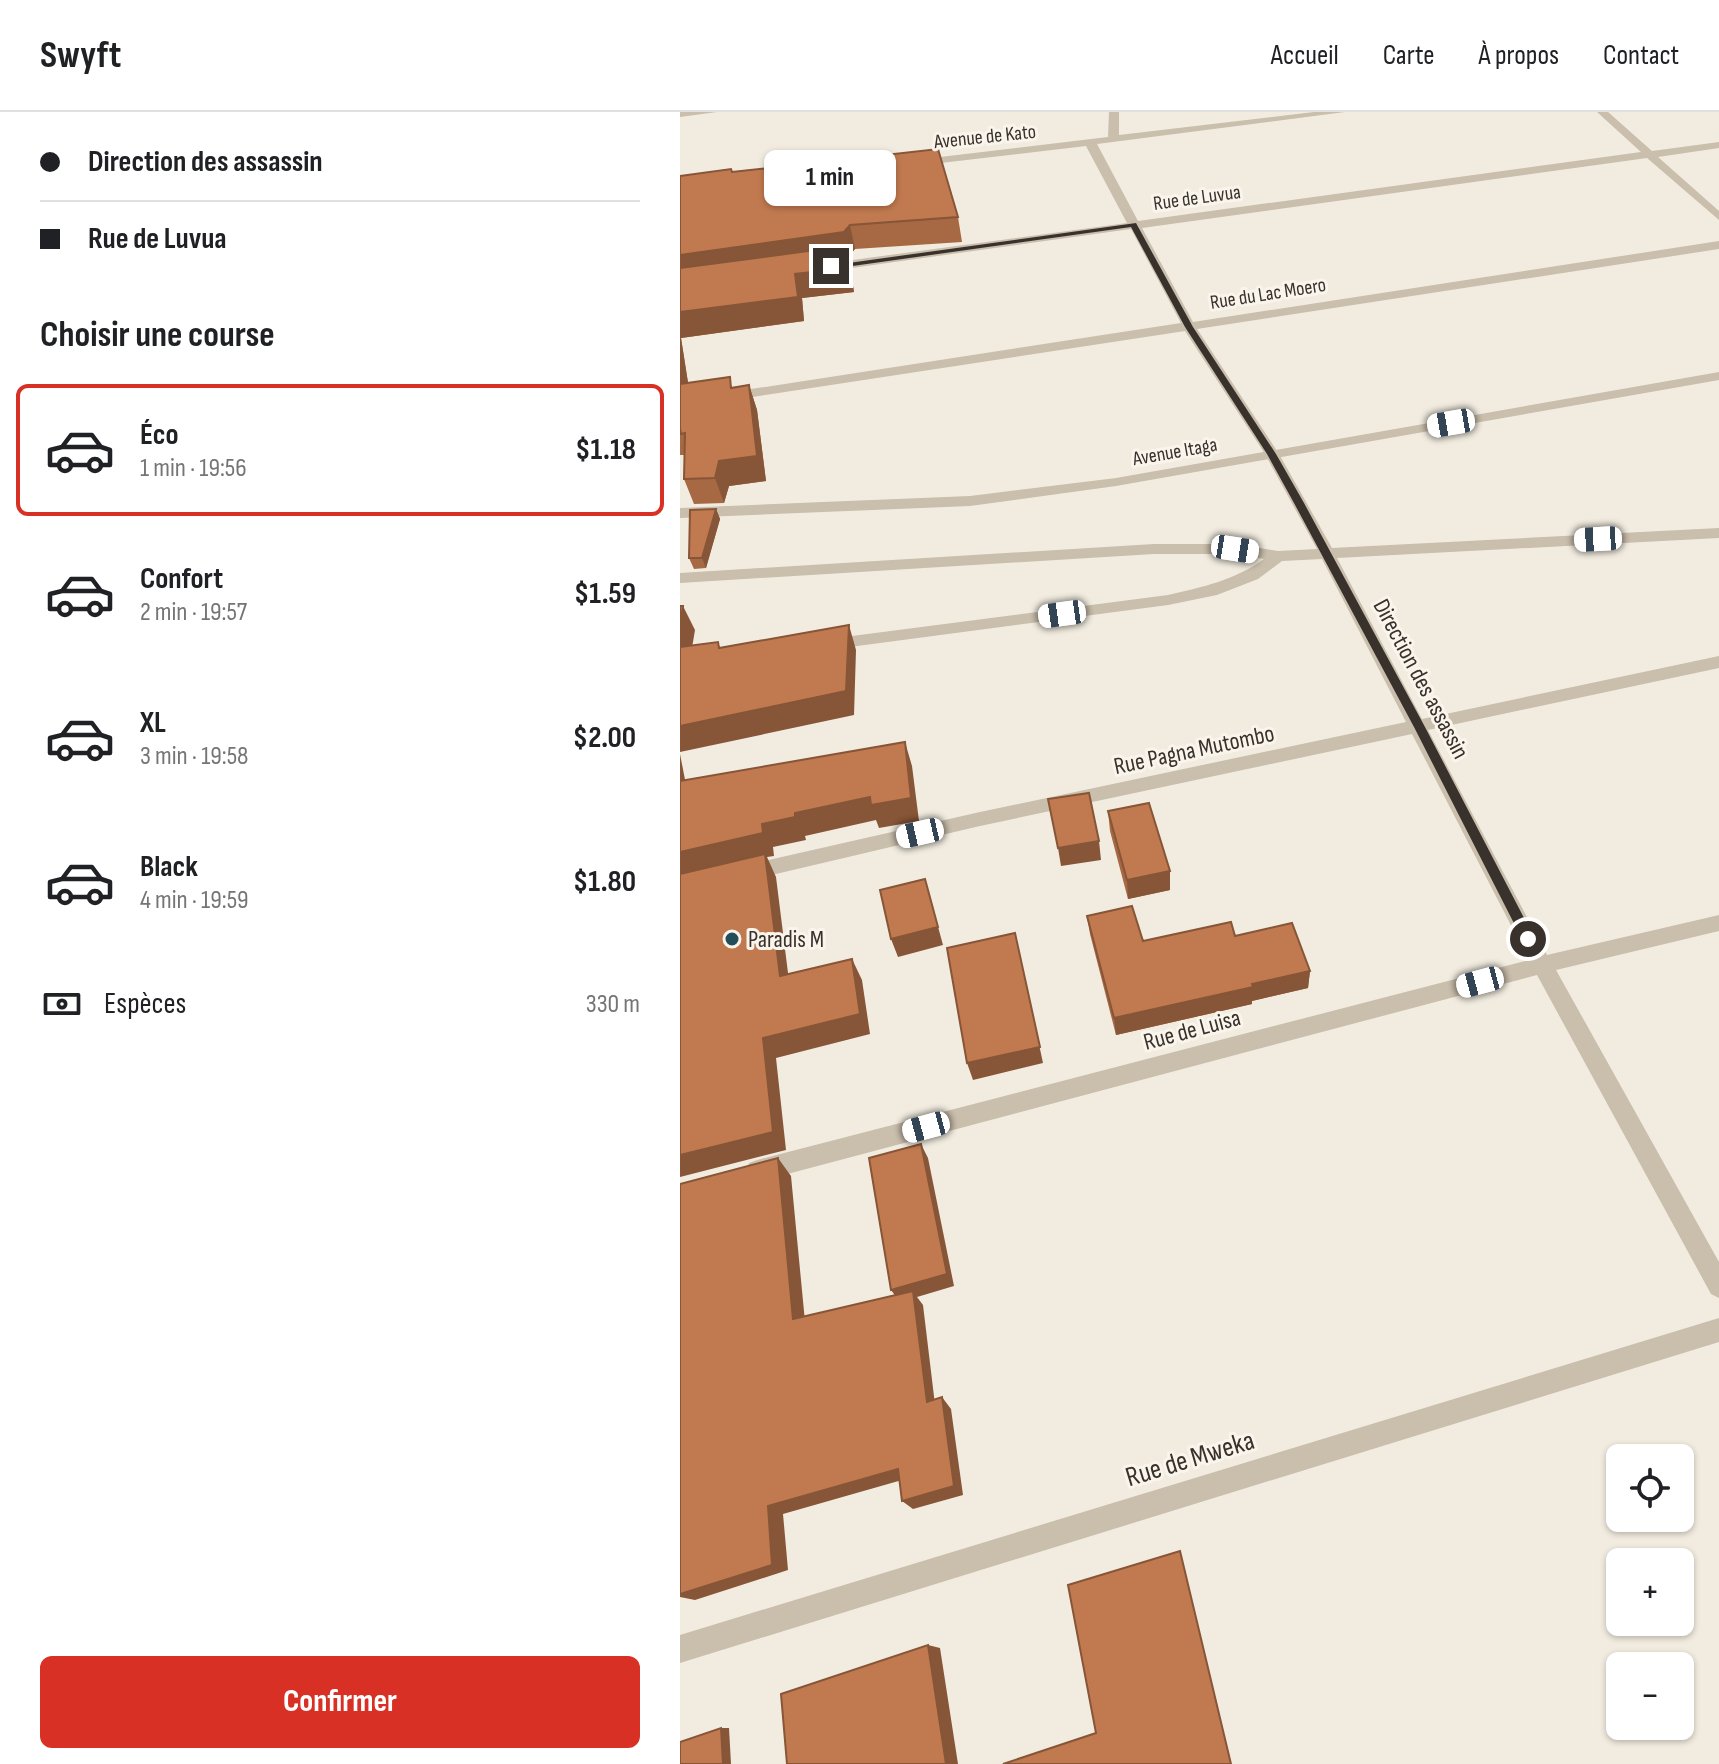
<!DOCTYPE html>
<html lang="fr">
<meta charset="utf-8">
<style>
:root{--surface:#fff;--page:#f2f2f2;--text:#202124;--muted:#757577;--line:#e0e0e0;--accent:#d93025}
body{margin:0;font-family:"Sofia Sans Condensed",sans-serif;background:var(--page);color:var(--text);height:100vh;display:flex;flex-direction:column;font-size:30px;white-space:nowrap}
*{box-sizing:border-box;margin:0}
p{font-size:26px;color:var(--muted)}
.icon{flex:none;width:44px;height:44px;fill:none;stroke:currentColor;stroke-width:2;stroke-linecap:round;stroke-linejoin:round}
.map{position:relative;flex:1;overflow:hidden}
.side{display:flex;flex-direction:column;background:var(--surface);width:680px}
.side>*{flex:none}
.banner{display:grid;align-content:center;height:176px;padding:0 40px;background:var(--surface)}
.tools{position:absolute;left:926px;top:1332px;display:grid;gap:16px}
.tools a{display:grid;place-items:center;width:88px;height:88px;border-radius:12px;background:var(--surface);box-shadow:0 2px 6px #0004;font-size:40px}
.end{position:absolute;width:36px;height:36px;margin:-18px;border:10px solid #39312b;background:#fff;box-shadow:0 0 0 4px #fff}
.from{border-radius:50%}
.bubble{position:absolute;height:56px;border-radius:12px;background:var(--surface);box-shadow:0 2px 6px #0004;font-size:26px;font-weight:700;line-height:56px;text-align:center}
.car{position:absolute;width:24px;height:48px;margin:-24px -12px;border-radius:10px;box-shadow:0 0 6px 2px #0007;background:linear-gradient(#fff 24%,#345 0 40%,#fff 0 76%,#345 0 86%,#fff 0)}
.banner b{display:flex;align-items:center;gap:28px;height:76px;font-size:30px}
.banner b+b{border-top:2px solid var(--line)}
.banner i{width:20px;height:20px;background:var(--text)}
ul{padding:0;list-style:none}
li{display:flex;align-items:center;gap:24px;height:132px;margin:0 16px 12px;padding:0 24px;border:4px solid transparent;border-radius:12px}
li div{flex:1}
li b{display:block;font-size:30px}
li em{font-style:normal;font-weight:700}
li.on{border-color:var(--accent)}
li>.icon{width:72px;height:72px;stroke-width:1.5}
h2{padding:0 40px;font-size:36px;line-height:96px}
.pay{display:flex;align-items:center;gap:20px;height:88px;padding:0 40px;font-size:30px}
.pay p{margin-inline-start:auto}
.primary-button{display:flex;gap:16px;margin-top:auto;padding:16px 40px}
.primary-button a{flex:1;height:92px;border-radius:12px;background:var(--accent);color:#fff;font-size:32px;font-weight:700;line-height:92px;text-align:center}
header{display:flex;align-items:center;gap:48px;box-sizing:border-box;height:112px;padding:0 40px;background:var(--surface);border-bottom:2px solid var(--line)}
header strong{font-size:38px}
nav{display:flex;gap:44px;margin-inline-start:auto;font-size:28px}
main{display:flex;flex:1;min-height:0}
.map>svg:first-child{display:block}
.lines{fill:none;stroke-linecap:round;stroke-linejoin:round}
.minor{fill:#cabeac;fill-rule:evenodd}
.tertiary{fill:#cabeac;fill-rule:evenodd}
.wall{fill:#a66944}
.shaded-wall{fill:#875537}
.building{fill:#c17a4f;stroke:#875537;stroke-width:2}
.route{fill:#39312b}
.poi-dot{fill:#214e59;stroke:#faf5ec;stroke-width:3}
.labels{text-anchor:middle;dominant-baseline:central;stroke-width:6;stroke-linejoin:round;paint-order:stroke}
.far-street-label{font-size:20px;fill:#39312b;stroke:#faf5ec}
.street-label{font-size:24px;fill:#39312b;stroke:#faf5ec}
.poi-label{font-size:24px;fill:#39312b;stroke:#faf5ec;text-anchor:start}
.near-street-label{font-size:28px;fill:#39312b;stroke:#faf5ec}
</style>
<header>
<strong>Swyft</strong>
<nav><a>Accueil</a><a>Carte</a><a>À propos</a><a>Contact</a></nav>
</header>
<main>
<section class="side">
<div class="banner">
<b><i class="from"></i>Direction des assassin</b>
<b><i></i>Rue de Luvua</b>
</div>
<h2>Choisir une course</h2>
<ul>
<li class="on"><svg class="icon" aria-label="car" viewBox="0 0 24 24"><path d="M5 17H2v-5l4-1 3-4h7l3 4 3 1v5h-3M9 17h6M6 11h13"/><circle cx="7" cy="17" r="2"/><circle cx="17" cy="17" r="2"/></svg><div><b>Éco</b><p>1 min · 19:56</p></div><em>$1.18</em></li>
<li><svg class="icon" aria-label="car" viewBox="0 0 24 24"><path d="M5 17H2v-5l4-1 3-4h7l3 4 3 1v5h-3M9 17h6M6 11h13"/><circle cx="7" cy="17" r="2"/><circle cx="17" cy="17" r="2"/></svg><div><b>Confort</b><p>2 min · 19:57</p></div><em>$1.59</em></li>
<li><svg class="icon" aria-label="car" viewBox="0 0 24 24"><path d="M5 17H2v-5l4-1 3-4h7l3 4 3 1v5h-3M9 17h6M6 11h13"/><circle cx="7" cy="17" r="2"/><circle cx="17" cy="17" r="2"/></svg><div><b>XL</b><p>3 min · 19:58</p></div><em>$2.00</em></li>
<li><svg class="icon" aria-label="car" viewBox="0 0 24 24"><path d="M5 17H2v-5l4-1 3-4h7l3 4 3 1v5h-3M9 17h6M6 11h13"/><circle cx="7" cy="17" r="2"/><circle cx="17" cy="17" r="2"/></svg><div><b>Black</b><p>4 min · 19:59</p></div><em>$1.80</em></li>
</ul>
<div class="pay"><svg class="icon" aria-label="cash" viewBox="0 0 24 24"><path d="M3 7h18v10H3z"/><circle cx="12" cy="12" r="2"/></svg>Espèces<p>330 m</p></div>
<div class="primary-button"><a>Confirmer</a></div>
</section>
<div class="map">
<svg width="1039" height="1652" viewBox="0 0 1039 1652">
<rect width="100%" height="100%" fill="#f2ece0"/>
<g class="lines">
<path class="minor" d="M0 0H37L0 5Z
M429 0H439V23L634 0H665L417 32 458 109 961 40 917 0H928L972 39 1039 30V36L978 45 1039 99V108L967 46 462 116 513 210 1039 129V137L517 217 599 342 652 436 1039 416V426L657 446 742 607 1039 544V556L748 618 867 843 1039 803V819L876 858 1039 1150V1186L1031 1182 857 863 77 1070 69 1067 66 1059 69 1051 77 1048 849 848 732 622 300 714 66 769 56 761 66 753 300 700 726 610 642 447 602 449 578 467 537 483 488 493 147 538 141 536V528L488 483C523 475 555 468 584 447L555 442H474L0 471V461L474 432H555L598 439 637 437 585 342 505 219 0 296V288L501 211 451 117 143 160 137 156 143 152 447 111 406 34 235 54 229 51 235 48 428 25Z
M1039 1206V1230L0 1551V1523Z"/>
<path class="tertiary" d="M1039 260V268L436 374 290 394 0 406V396L290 384 436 366Z"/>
</g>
<path class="wall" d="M52 60 278 105 282 130 175 137 168 145 174 180 122 186 124 209 1 226 8 271 53 275 69 273 77 298 86 369 49 374 44 391 14 392 4 367V343H0V64Z
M36 397 40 407 26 456 14 457 9 446Z
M428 699 490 759V778L448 787 430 719Z
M407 804 463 829 555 824 630 859 628 876 572 889V892L436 923 410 822Z"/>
<path class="shaded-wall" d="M170 113 175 137 168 145 174 180 122 186 124 209 1 226 10 283 0 286V143Z
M69 273 77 298 86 369 49 374 44 391 35 366 39 349Z
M36 397 40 407 26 456 22 446Z
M3 494 15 518 11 542 0 545V513Z
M169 513 176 538 174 603 0 640V614Z
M225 630 232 654 239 709 199 716 196 708 125 724 126 728 93 735 94 744 87 745 96 765 111 885 0 766V740L115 701Z
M0 642 10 693 0 675Z
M419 729 421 748 381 754 378 736Z
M490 759V778L448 787 447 768Z
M245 767 263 833 218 845 211 827Z
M335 821 363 951 293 968 287 951Z
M172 847 182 868 190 922 96 946 106 1038 0 1065V1043L83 926Z
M630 859 628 876 572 889V892L436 923 434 906 572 872Z
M241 1032 248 1046 274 1174 237 1185 243 1193 256 1301 247 1290 220 1190 211 1178Z
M98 1046 111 1064 126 1220 113 1207Z
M262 1285 271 1297 283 1383 233 1397 222 1389Z
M218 1357 229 1366 103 1402 108 1458 15 1488 0 1485V1482L88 1394Z
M248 1533 260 1536 278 1652H266Z
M41 1616H49L51 1652H43Z"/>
<path class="building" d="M258 37 278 105 170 113 164 120 0 143V64L51 57 52 60Z
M166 134 169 156 115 162 118 185 0 200V156Z
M50 265 51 276 69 273 77 344 39 349 35 366 4 367 5 321 1 322 0 317V272Z
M36 397 22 446H9L10 398Z
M0 494H3L0 513Z
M169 513 166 579 0 614V535L38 530 39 536Z
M225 630 231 686 191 693 190 685 115 701V705L82 712 83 721 0 740V669Z
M409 681 419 729 378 736 368 687Z
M469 691 490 759 447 768 428 699Z
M85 742 100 864 172 847 180 902 83 926 93 1020 0 1043V762Z
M245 767 258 815 211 827 200 778Z
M452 794 463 829 551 810 555 824 612 811 630 859 572 872 573 875 434 906 407 804Z
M335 821 360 935 287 951 267 836Z
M241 1032 267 1162 211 1178 189 1046Z
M98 1046 113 1207 233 1179 247 1290 262 1285 274 1374 222 1389 218 1357 88 1394 92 1453 0 1482V1072Z
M500 1439 551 1652H323L416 1621 388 1473Z
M248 1533 266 1652H107L101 1582Z
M41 1616 43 1652H0V1630Z"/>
<path class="route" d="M456 111 513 215 596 342 624 391 745 615 855 827 853 831H844L734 615 614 391 587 342 505 215 451 115 151 157 147 154Z"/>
<circle class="poi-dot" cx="52" cy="827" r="8"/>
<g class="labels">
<g class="far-street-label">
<text transform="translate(305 25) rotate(-6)">Avenue de Kato</text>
<text transform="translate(517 86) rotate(-8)">Rue de Luvua</text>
<text transform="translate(588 182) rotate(-9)">Rue du Lac Moero</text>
<text transform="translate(495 340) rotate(-10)">Avenue Itaga</text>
</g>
<g class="street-label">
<text transform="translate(741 567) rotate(62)">Direction des assassin</text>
<text transform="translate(514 638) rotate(-12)">Rue Pagna Mutombo</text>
<text transform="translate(512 918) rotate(-15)">Rue de Luisa</text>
</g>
<g class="poi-label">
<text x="68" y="827">Paradis M</text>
</g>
<g class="near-street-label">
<text transform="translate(510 1347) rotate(-17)">Rue de Mweka</text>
</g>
</g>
</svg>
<div class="tools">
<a><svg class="icon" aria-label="locate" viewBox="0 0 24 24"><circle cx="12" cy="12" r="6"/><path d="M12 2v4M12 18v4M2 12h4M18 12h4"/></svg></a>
<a>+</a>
<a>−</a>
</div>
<i class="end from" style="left:848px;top:827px"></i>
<i class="end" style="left:151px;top:154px"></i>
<div class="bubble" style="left:84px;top:38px;width:132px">1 min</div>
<i class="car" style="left:771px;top:311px;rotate:260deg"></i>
<i class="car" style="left:918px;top:427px;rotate:267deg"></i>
<i class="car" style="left:555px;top:437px;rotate:99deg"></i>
<i class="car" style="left:382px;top:502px;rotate:262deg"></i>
<i class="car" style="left:240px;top:721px;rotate:257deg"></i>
<i class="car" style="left:800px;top:870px;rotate:255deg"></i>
<i class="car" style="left:246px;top:1015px;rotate:255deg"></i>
</div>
</main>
